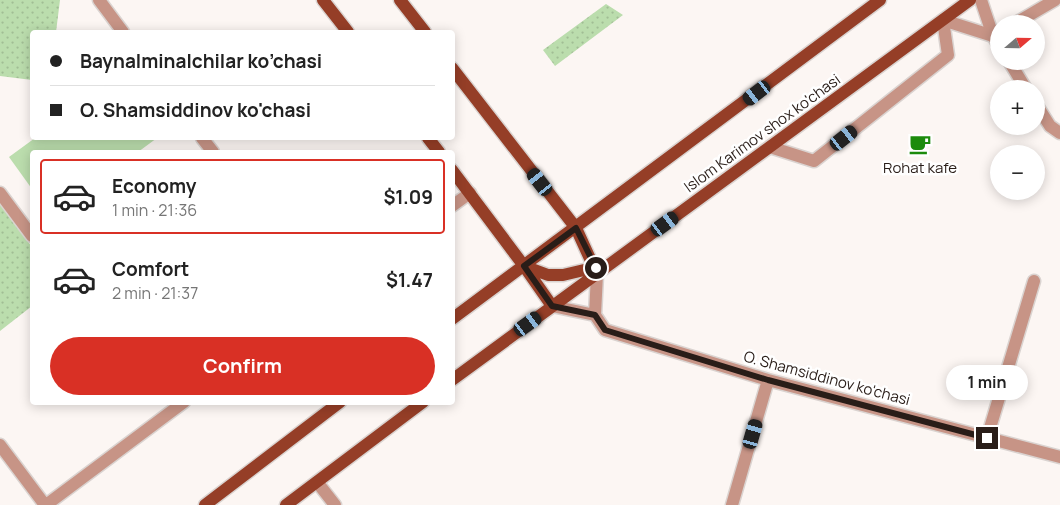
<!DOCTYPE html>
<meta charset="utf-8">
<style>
:root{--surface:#fff;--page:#f2f2f2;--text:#222;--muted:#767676;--line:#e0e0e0;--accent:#d93025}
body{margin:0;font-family:Manrope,sans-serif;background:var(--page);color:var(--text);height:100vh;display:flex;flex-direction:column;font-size:19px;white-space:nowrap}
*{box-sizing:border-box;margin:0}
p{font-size:16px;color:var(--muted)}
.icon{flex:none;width:28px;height:28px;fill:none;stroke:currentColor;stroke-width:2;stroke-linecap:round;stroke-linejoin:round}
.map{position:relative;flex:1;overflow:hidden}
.drawer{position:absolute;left:30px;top:150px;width:425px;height:255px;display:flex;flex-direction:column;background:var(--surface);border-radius:5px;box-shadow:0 2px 12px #0003}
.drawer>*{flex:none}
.guide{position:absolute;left:30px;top:30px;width:425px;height:110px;border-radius:5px;box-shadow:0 2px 12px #0003;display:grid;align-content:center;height:110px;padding:0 20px;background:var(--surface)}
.needle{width:32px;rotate:70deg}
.buttons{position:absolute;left:990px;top:15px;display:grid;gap:10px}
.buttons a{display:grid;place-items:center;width:55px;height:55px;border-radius:50%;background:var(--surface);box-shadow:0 2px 12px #0003;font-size:25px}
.end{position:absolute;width:22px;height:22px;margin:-11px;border:6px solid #291d18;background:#fff;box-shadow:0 0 0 2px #fff}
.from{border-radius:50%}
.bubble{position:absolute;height:35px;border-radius:18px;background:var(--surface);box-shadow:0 2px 12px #0003;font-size:16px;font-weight:700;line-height:35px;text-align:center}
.car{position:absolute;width:15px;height:30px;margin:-15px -8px;border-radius:6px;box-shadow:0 0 4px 1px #0007;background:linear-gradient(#222 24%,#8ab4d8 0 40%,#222 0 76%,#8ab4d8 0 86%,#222 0)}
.guide b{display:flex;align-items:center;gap:18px;height:48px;font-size:19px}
.guide b+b{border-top:1px solid var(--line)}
.guide i{width:12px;height:12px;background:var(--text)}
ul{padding:9px 0 0;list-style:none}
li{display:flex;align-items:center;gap:15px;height:75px;margin:0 10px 8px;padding:0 10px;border:2px solid transparent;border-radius:5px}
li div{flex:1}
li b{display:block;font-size:19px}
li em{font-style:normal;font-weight:700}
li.on{border-color:var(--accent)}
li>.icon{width:45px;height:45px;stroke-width:1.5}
.button{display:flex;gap:10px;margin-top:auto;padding:10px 20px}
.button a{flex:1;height:58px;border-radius:30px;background:var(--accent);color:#fff;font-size:20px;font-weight:700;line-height:58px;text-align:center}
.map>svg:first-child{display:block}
.grass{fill:url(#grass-dots)}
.garden{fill:#bbddad}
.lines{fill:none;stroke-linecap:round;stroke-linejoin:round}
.minor-casing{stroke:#dad3d0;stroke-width:15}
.major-casing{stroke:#dad3d0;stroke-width:15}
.minor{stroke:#c79486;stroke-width:12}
.major{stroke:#953e27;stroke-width:12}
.route{stroke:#291d18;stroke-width:6}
.labels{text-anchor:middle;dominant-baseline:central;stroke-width:5;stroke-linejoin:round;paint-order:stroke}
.street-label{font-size:15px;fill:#291d18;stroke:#fff}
.poi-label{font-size:15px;fill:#291d18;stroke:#fff}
</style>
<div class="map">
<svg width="1060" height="505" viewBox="0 0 1060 505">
<defs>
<pattern id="grass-dots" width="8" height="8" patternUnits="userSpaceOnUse" patternTransform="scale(1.25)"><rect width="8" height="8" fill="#bbddad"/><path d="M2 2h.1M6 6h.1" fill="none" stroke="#a1bd94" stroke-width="1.8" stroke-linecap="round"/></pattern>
</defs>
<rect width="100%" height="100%" fill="#fcf6f3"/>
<path class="grass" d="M0 0H60L56 32H32V80L0 76Z
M606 4 623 15 555 66 543 50Z
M0 204 32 247V306L0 331Z"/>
<path class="garden" d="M35 138H157L138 152H32V189L9 157Z"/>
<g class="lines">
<g class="minor-casing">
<path id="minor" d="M99 0 123 32
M981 0 993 36 999 46
M1014 24 1055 0
M1009 61 1026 89
M1036 104 1050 126 1060 133
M202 138 213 152
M770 147 814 161 948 55 943 20 993 36 999 33
M0 193 32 236
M452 206 470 193
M552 306 595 315 597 274
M595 315 605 330 768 380 1060 457
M987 438 1034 281
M0 445 45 505
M317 482 335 505
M46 505 184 402
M732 505 768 380"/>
</g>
<g class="major-casing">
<path id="major" d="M323 0 348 32
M400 0 425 32
M452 68 576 228 597 274
M428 138 439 152
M452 170 524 266 548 275H563L601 266
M524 266 552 306
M452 319 880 0
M452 380 970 0
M205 505 340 402
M286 505 423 402"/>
</g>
<use href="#minor" class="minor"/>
<use href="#major" class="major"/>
</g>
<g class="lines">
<path class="route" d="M596 268 576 228 524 266 552 306 595 315 605 330 768 380 987 438"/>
</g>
<defs>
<g id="cafe-bare" transform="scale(1.725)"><path d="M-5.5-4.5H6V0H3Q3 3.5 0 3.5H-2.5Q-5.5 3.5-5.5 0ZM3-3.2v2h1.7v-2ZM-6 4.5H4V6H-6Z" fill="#1c8b0c" stroke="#fff" stroke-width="2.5" paint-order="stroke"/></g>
</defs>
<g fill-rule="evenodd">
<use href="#cafe-bare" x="920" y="144"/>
</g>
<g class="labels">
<g class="street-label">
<text transform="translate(762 133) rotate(-36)">Islom Karimov shox ko'chasi</text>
<text transform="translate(827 378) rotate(15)">O. Shamsiddinov ko'chasi</text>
</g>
<g class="poi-label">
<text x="920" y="167">Rohat kafe</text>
</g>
</g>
</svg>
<div class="buttons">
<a><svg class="needle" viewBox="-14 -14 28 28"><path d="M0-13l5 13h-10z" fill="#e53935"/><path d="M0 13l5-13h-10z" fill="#767676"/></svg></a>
<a>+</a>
<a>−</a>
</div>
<i class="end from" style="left:596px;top:268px"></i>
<i class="end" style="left:987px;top:438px"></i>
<div class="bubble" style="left:946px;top:365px;width:82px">1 min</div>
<i class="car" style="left:757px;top:93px;rotate:233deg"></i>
<i class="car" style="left:844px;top:138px;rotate:52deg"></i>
<i class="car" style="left:540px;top:182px;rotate:322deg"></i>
<i class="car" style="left:665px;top:224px;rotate:54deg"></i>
<i class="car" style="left:528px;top:324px;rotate:54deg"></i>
<i class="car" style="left:753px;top:434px;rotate:16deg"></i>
<div class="guide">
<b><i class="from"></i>Baynalminalchilar ko’chasi</b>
<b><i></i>O. Shamsiddinov ko'chasi</b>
</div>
<section class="drawer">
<ul>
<li class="on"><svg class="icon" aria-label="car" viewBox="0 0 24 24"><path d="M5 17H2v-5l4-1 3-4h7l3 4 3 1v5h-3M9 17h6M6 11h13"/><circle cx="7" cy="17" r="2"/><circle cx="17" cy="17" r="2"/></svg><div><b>Economy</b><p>1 min · 21:36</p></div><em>$1.09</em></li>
<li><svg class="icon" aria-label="car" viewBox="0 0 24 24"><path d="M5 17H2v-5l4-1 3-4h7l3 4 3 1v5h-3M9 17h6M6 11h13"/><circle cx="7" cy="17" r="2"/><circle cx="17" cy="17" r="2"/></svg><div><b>Comfort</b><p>2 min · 21:37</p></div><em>$1.47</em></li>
</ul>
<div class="button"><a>Confirm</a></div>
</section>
</div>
